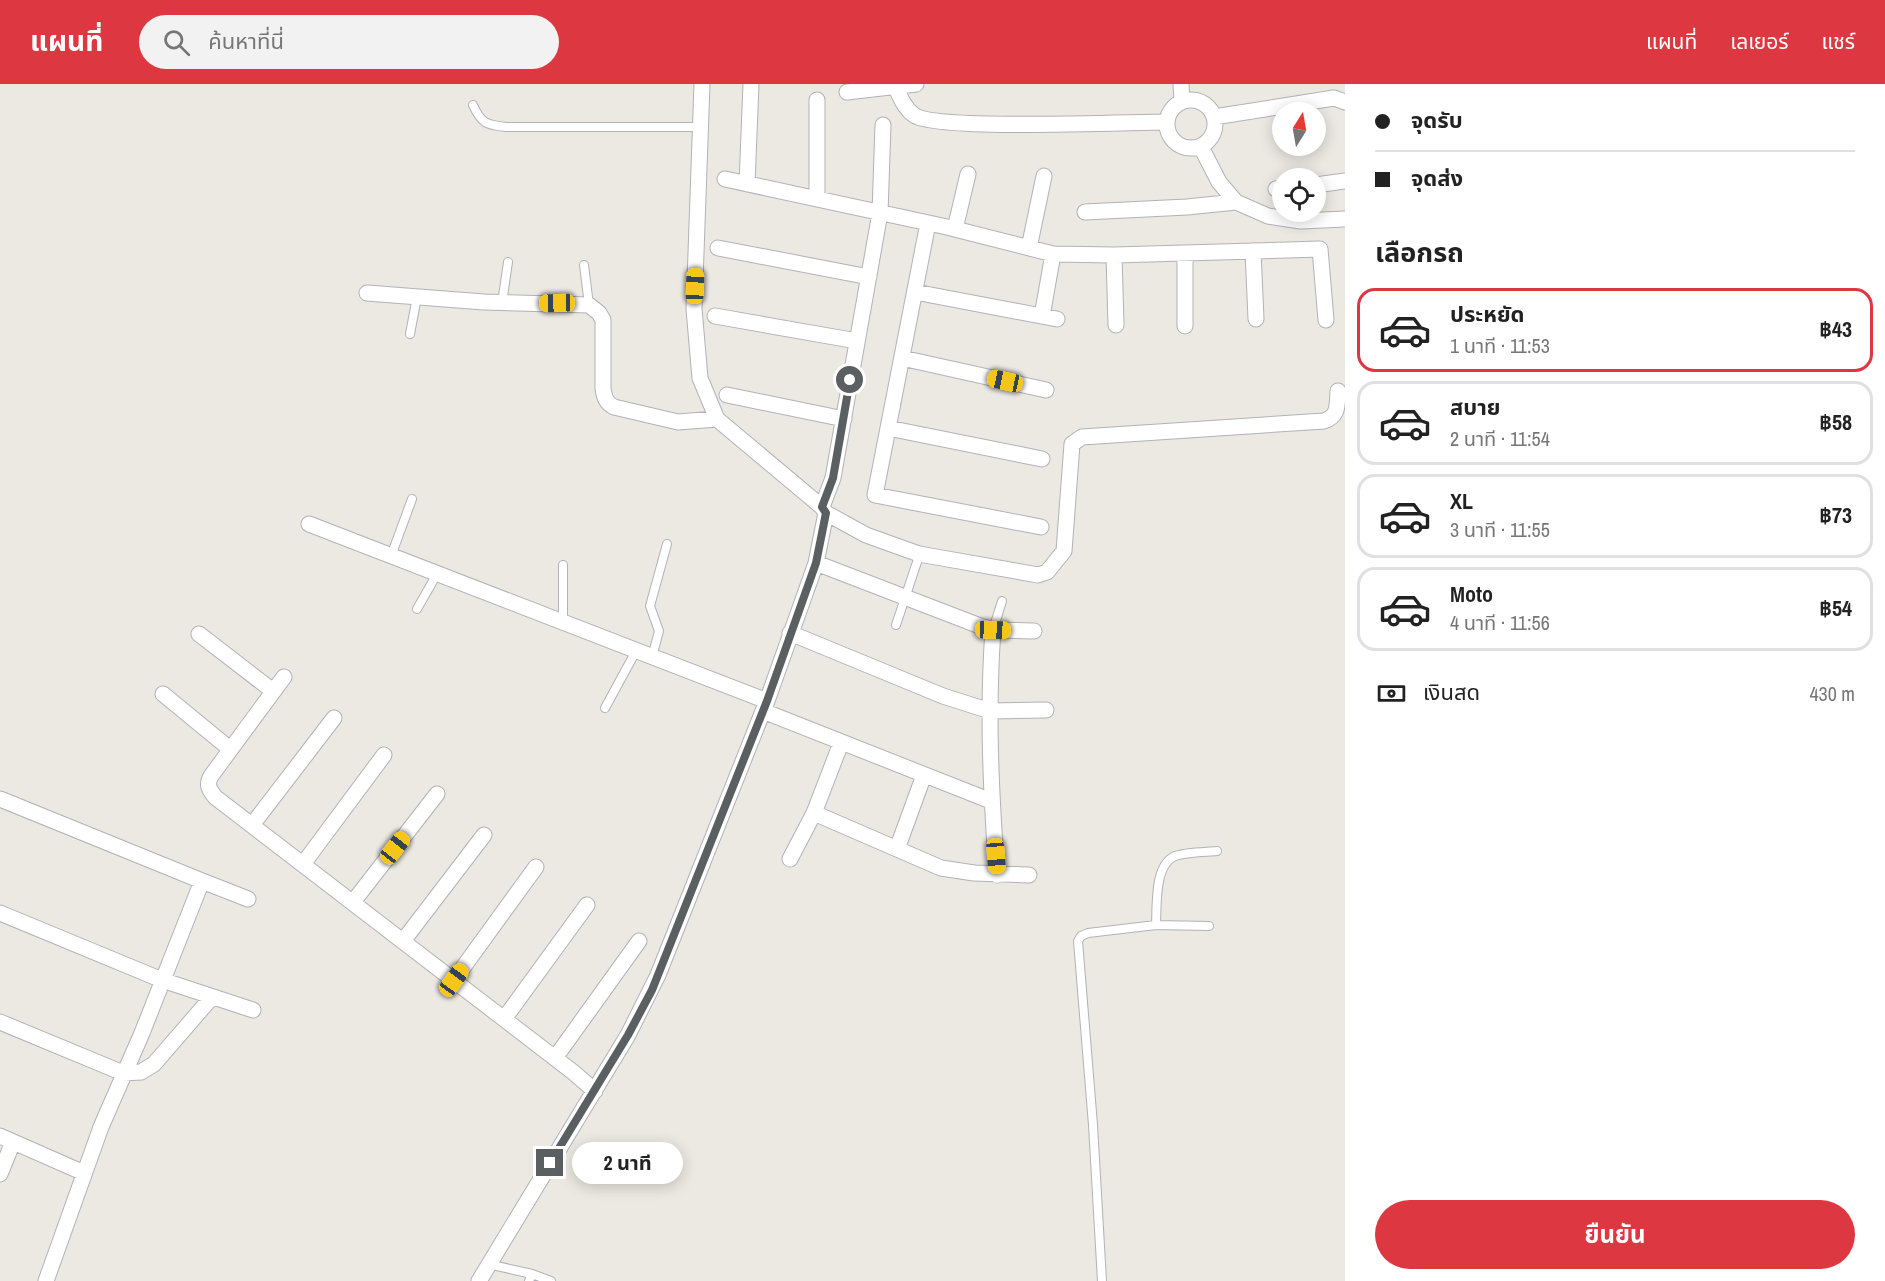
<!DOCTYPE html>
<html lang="th">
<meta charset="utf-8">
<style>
:root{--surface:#fff;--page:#f2f2f2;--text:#222;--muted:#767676;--line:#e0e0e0;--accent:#dd3742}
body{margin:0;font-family:"Archivo Narrow","Noto Sans Thai",sans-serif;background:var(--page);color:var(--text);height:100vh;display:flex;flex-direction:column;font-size:22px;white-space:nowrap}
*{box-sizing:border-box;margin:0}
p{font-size:20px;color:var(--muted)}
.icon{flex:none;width:33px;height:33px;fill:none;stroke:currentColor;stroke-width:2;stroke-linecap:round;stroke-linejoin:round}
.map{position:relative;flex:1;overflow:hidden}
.details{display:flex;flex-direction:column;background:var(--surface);width:540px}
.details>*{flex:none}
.guide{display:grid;align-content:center;height:132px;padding:0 30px;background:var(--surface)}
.needle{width:39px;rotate:11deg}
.tools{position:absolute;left:1272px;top:18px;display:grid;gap:12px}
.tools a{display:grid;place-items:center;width:54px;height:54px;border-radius:50%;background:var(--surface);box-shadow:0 3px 15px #0003;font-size:30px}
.end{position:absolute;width:27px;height:27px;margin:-14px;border:8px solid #5a5f62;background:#fff;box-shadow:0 0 0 3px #fff}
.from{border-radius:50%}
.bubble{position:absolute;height:42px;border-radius:21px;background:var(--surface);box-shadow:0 3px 15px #0003;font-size:20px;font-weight:700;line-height:42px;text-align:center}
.car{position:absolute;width:18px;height:36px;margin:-18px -9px;border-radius:8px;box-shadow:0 0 4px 2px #0007;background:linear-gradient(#f5c518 24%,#345 0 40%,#f5c518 0 76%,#345 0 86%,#f5c518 0)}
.guide b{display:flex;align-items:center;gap:21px;height:57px;font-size:22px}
.guide b+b{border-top:2px solid var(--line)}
.guide i{width:15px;height:15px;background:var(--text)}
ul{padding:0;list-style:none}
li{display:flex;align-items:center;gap:18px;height:84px;margin:0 12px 9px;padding:0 18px;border:3px solid var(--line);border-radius:18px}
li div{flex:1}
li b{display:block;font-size:22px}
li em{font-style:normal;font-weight:700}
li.on{border-color:var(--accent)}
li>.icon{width:54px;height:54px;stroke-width:1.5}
h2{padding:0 30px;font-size:27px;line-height:72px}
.pay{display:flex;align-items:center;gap:15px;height:66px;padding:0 30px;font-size:22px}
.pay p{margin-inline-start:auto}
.cta{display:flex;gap:12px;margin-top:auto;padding:12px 30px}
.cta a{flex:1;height:69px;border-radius:36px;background:var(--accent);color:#fff;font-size:24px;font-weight:700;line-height:69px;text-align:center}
header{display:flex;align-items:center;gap:36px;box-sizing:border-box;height:84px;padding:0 30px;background:var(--accent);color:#fff}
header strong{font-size:28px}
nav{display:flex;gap:33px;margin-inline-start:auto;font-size:21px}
.search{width:420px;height:54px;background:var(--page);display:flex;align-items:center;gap:15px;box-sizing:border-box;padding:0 21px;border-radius:33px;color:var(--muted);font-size:22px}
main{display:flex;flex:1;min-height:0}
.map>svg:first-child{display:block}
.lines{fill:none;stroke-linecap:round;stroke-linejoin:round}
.lane-casing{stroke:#b0b3b7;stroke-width:10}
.street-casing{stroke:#b0b3b7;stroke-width:17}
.lane{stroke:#fff;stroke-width:8}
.street{stroke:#fff;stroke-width:15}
.route{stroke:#5a5f62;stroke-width:8}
</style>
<header>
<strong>แผนที่</strong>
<div class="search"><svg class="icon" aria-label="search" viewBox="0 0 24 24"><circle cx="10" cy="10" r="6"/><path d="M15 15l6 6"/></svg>ค้นหาที่นี่</div>
<nav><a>แผนที่</a><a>เลเยอร์</a><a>แชร์</a></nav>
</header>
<main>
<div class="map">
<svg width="1345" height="1197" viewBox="0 0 1345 1197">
<rect width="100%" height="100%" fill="#ece8e2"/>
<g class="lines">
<g class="lane-casing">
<path id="lane" d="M473 21C481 39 486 41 506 43H700
M584 181 589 221
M502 219 508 178
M410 250 417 213
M391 472 412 415
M563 481V539
M417 525 437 490
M896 541 917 478
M993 546 1002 517
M652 573 659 547 650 522 667 460
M605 624 636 567
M1156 841 1209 842
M488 1180 532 1190
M529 1197 532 1190 551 1197
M1102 1197 1093 1041 1078 857 1081 852 1088 849 1156 841C1157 822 1154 781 1175 772 1185 768 1206 768 1217 767"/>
</g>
<g class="street-casing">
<path id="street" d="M702 0 694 225 700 294 717 335 822 423 826 429 866 451 919 470 1038 491 1047 488 1064 467 1072 360 1082 353 1324 337C1339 332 1337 321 1338 307
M895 0C898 10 905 25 914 31 935 47 1128 38 1167 38
M1181 0 1182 17
M847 8 916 0
M1167 40a24 24 0 1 1 48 0a24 24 0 1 1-48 0Z
M1214 33 1334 14 1345 18
M1201 63 1219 98 1236 118 1268 132 1301 137 1345 135
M725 95 947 143 1053 170 1114 171 1320 165 1326 236
M747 100 751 0
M1316 101 1345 97
M1276 105 1282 104
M817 115V16
M1085 128 1187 123 1236 118
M928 139 875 411 1041 443
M955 145 968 90
M718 164 869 193
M1029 164 1044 92
M1253 167 1256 235
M1185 169V242
M1114 171 1116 241
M915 208 1057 235
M367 209 484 218 589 221 599 229 603 236V304C604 313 606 319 614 323L678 338 717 335
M715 232 857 257
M1042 232 1053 170
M902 274 1046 306
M727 311 844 335
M888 344 1042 375
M822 423 833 394 880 129 883 41
M309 440 767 617
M816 479 980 542 993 546 1034 547
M993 546C987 628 991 709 997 791
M790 549 943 612 990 627 1046 626
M199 550 273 607
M284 593 211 692C206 701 209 705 215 713L573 988 595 1007
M163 610 230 665
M763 627 991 717
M0 715 202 797 248 815
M814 729 941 784 974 789 1029 791
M252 741 334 634
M897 765 924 691
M790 775 814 729 841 659
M303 780 384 671
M353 818 437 710
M0 829 162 896 253 926
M403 857 484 751
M454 896 536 783
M504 935 587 821
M0 938 123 989 141 988 154 980 212 913
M555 974 639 857
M0 1052 84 1089
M0 1090 13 1058
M46 1197 101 1043 142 949 202 797
M479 1197 628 951 658 891 767 617 816 479 826 429"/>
</g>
<use href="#lane" class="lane"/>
<use href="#street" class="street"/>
</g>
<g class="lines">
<path class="route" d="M550 1079 628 951 652 906 767 617 816 479 826 429 822 423 833 394 850 296"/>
</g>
</svg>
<div class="tools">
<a><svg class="needle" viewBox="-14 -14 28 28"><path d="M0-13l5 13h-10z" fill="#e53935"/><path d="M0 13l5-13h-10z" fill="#767676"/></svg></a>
<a><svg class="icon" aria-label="locate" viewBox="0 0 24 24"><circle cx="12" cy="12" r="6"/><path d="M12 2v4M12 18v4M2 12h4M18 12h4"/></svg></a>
</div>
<i class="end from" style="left:850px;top:296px"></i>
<i class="end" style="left:550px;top:1079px"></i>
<div class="bubble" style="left:572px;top:1058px;width:111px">2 นาที</div>
<i class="car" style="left:695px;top:202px;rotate:2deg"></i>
<i class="car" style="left:557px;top:219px;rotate:269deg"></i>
<i class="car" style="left:1005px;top:297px;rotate:282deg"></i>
<i class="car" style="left:993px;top:546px;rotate:92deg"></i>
<i class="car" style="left:395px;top:764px;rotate:38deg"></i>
<i class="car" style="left:996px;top:772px;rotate:175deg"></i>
<i class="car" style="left:454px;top:896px;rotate:36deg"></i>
</div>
<section class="details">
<div class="guide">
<b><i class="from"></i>จุดรับ</b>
<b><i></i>จุดส่ง</b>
</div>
<h2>เลือกรถ</h2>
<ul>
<li class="on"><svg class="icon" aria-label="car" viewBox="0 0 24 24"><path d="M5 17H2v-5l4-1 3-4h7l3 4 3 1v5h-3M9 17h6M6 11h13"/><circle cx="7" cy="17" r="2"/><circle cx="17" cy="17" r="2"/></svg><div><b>ประหยัด</b><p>1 นาที · 11:53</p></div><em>฿43</em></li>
<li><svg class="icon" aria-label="car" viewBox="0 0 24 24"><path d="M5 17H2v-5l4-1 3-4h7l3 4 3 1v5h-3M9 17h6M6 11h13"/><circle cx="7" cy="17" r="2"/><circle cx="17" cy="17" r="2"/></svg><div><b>สบาย</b><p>2 นาที · 11:54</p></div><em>฿58</em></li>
<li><svg class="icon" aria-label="car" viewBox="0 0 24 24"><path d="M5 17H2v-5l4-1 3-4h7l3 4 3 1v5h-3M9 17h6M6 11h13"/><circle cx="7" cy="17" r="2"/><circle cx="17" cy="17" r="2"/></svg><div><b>XL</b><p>3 นาที · 11:55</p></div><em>฿73</em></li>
<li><svg class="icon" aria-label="car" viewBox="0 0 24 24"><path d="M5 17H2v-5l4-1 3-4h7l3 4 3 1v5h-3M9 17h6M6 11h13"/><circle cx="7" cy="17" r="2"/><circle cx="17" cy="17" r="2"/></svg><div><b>Moto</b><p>4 นาที · 11:56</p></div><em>฿54</em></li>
</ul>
<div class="pay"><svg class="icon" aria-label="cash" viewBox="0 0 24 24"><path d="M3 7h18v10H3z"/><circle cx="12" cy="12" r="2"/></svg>เงินสด<p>430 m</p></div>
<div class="cta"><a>ยืนยัน</a></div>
</section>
</main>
